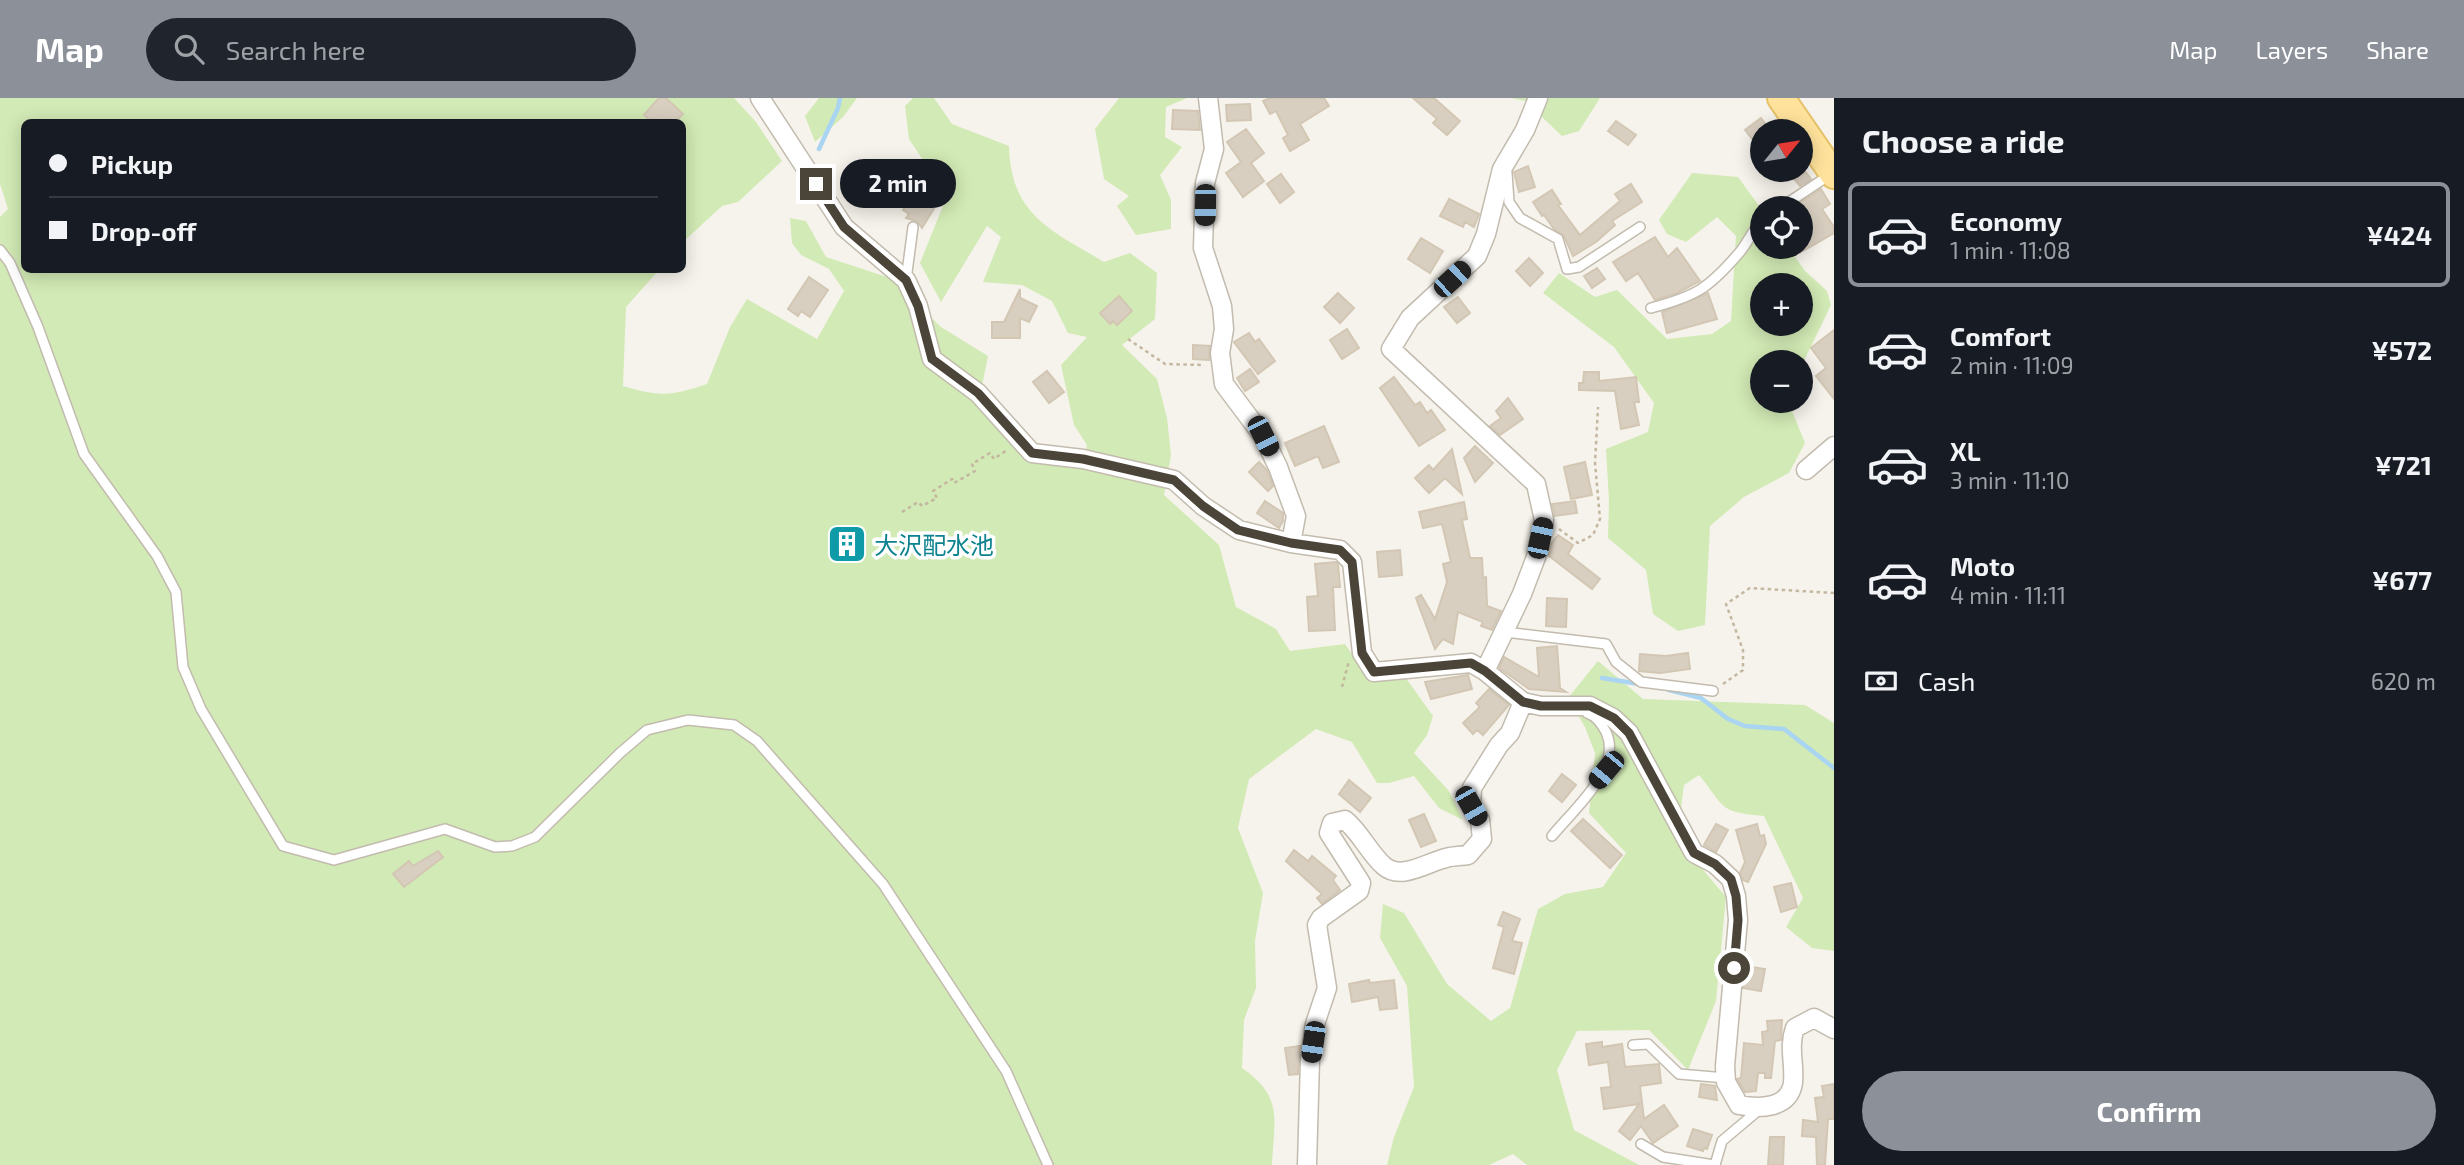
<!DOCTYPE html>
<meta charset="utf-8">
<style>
:root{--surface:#171b24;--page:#20242c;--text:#f1f3f6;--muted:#9ea1a6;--line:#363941;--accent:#8c9099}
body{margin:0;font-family:"Exo 2","Noto Sans JP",sans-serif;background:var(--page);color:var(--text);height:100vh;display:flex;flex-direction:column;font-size:26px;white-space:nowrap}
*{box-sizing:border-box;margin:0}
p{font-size:23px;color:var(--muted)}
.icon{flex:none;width:38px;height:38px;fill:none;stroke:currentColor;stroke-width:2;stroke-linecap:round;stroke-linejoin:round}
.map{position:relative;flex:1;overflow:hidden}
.details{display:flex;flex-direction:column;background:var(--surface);width:630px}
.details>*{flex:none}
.hud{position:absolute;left:21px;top:21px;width:665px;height:154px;border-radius:10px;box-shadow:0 4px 18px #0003;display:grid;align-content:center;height:154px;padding:0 28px;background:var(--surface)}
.needle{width:46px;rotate:60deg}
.buttons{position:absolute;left:1750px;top:21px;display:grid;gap:14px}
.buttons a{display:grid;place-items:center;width:63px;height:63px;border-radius:50%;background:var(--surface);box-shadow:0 4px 18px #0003;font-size:35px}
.end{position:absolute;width:32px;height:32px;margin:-16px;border:9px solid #4b4439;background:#fff;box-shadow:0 0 0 4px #fff}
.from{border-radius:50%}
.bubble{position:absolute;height:49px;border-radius:24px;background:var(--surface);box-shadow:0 4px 18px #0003;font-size:23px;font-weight:700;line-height:49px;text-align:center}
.car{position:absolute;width:21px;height:42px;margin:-21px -10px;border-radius:9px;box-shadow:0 0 5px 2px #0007;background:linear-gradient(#222 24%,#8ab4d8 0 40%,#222 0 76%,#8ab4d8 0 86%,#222 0)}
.hud b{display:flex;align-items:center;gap:24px;height:66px;font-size:26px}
.hud b+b{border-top:2px solid var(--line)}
.hud i{width:18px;height:18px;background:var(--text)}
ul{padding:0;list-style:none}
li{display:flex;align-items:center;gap:21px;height:105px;margin:0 14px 10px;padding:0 14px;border:4px solid transparent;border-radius:10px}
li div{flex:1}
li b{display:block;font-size:26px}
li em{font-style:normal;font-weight:700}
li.current{border-color:var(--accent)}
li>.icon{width:63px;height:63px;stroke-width:1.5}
h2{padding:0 28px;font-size:32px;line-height:84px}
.pay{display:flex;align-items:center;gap:18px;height:77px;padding:0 28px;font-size:26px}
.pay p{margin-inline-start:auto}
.button{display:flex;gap:14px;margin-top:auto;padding:14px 28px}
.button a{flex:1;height:80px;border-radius:42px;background:var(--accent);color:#fff;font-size:28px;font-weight:700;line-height:80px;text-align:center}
header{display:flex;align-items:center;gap:42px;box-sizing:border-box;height:98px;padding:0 35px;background:var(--accent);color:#fff}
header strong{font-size:33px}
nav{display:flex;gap:38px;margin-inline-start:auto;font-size:24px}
.search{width:490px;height:63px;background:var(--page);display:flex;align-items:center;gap:18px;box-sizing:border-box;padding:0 24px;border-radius:38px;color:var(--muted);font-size:26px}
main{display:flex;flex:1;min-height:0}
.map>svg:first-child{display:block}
.green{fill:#d2eab5;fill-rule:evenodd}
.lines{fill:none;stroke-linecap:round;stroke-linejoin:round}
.stream{stroke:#a9d4f2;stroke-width:4.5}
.building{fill:#d8cfc1;stroke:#d3c7b4;stroke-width:2}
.lane-casing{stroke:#c2bbae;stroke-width:12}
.street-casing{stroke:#c2bbae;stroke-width:21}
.primary-casing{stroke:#e6c16a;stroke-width:30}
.path{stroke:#c4b79f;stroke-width:2.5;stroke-dasharray:3.5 3.5;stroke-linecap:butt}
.lane{stroke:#fff;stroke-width:9}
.street{stroke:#fff;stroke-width:18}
.primary{stroke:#ffe39c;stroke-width:26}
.route{stroke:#4b4439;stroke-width:9}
.labels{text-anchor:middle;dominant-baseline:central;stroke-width:7;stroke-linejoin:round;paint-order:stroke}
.culture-label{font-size:24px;fill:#0d838f;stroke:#fff;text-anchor:start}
</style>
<header>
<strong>Map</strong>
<div class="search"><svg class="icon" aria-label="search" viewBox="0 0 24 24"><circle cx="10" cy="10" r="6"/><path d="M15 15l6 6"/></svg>Search here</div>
<nav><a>Map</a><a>Layers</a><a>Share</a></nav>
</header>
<main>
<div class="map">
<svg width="1834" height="1067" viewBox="0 0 1834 1067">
<rect width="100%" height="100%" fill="#f6f3ec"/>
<path class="green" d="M0 0H734L756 24 782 63 738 104 722 108 683 144 682 24H24V172H659L626 209 623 288C659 299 672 298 707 286L730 229 747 201 817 241 844 193 829 171 801 157 792 145 790 120 806 123 826 159 890 180 941 229 988 258 978 308 1027 359 1083 369 1087 347 1074 327 1061 267 1087 239 1068 235 1052 203 1022 187 983 184 1001 139 987 128 941 204 920 165 947 98 909 41 905 8 913 0H934L952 26 1009 48C1011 118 1051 132 1104 164L1130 155 1157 175 1155 221 1122 247 1157 281 1167 320 1171 357 1164 397 1219 447 1236 509 1276 531 1290 553 1345 546 1371 584 1403 576 1433 618 1427 637 1414 655 1449 693 1463 722 1439 710 1414 678 1389 685H1377L1352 644 1316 631 1249 681 1238 730 1263 795 1255 843 1256 890 1244 922 1242 970C1284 999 1274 1021 1272 1067H0V119L8 111 0 86Z
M819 0H857L843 19 815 44 805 18Z
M1119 0H1187L1166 9 1165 39 1182 49 1160 77 1171 102V131L1136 137 1117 108 1129 98 1104 81 1095 31Z
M1511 0H1600L1579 33 1562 38 1525 3Z
M1692 75 1738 79 1762 112V149H1788L1805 173 1827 193 1831 207 1801 269V264H1762V303H1788L1805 345 1789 375 1744 399 1710 428 1705 527 1678 533 1653 516 1646 472 1608 440 1609 403 1606 351 1648 334 1654 305 1614 249 1543 195 1559 175 1595 199 1617 192 1667 241 1712 236 1731 223 1736 138 1717 119 1686 144 1667 136 1659 122ZM1762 187H1801V226H1762Z
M1598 563 1643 601 1805 607 1834 625V853L1812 850 1786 829 1803 800 1764 718C1718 714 1726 710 1699 677L1684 687 1677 741 1726 799 1716 903 1688 972 1649 932 1577 933 1557 972 1574 1032 1639 1067H1527L1513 1056 1489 1067H1387L1394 1039 1414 989 1407 888 1380 840 1383 806 1404 815 1447 886 1491 923 1510 910 1538 811 1565 796 1603 789 1626 755 1589 715 1595 655 1585 629 1568 600Z"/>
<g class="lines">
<path class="stream" d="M819 51 838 10 840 0
M1602 580 1639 586
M1669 592 1701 600 1728 621 1745 628 1784 631 1834 670"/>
</g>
<path class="building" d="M659 0H666L683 16 675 24H652L644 17Z
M1270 0H1324L1329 8 1300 26 1309 42 1290 53 1283 40 1288 37 1276 13 1270 16 1263 3Z
M1413 0H1434L1460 23 1447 37 1433 25 1437 21Z
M1250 6 1251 22 1227 23 1226 7Z
M1173 12 1198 13 1200 32 1172 31Z
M1761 20 1769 31 1753 42 1745 32Z
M1616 23 1636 37 1628 47 1608 33Z
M1246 31 1264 55 1251 65 1264 83 1243 99 1226 75 1241 64 1227 44Z
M1528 68 1535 89 1519 94 1514 74Z
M1787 72H1804L1811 81 1800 88Z
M1281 76 1294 94 1280 105 1267 86Z
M1631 86 1642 104 1612 123 1615 127 1596 144 1573 158 1564 138 1554 131 1544 117 1542 118 1533 104 1552 92 1561 106 1558 107 1580 137 1620 103 1615 96Z
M1821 91 1830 106 1822 111 1834 129V135L1801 154V110H1792Z
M922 93 938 104 922 130 917 123 906 120 909 116 903 112 915 94 920 97Z
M1449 101 1479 116 1474 129 1465 124 1463 129 1440 118Z
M1655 139 1668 159 1677 150 1700 183 1677 195 1655 202 1638 175 1626 183 1613 164Z
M1421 140 1443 153 1430 175 1408 161Z
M1529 160 1543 175 1530 188 1516 173Z
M1597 170 1605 181 1592 190 1584 178Z
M809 179 828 192 810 219 801 213 798 218 788 211Z
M1020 191V200L1037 208 1029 224 1020 220V240H992V224H1004Z
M1338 195 1354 210 1340 225 1324 209Z
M1708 195 1717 221 1667 235 1662 214Z
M1119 198 1132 213 1117 227 1113 223 1110 226 1100 215Z
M1458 199 1470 215 1457 225 1444 209Z
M1347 231 1359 250 1342 261 1330 242Z
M1834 232V301L1816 278 1826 270 1811 250Z
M1249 235 1255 244 1259 241 1275 263 1258 276 1234 244Z
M1193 247 1210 248 1209 262 1193 261Z
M1250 271 1259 284 1245 293 1237 280Z
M1047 273 1064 294 1049 305 1033 284Z
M1584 274H1599V283L1636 279 1639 304H1634L1639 327 1621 331 1615 293 1579 292V285H1583Z
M1394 279 1415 307 1420 304 1427 315 1431 312 1445 332 1419 348 1380 290Z
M1508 300 1523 321 1500 337 1490 328 1501 320 1496 313Z
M1324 328 1339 364 1323 370 1318 358 1295 368 1285 345Z
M1475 348 1493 365 1475 384 1464 360Z
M1452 351 1462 396 1445 380 1429 395 1415 380 1429 367 1433 372Z
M1259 364 1267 372 1273 388 1268 393 1249 374Z
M1585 364 1592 397 1571 401 1564 369Z
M1265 403 1283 415V423L1279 430 1257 415Z
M1575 403 1577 415 1555 418 1552 406Z
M1464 404 1467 421 1462 422 1470 460H1482L1483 480 1486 479 1487 508 1501 513 1492 532 1481 528 1483 524 1458 514 1453 546 1443 541 1435 551 1416 500 1421 497 1435 521 1447 484 1443 466 1451 464 1442 426 1423 430 1419 414Z
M1558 437 1573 447 1568 456 1600 481 1592 491 1548 457 1550 447Z
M1400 452 1402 477 1379 479 1377 454Z
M1336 464 1338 466 1340 489H1333L1335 532 1309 533 1307 499 1318 498 1315 466Z
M1547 500 1567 501 1566 529 1546 528Z
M1557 548 1560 590 1566 594 1529 591 1499 570 1504 559 1539 579 1537 550Z
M1688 555 1690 571 1660 575 1639 573 1640 556 1666 558Z
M1468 577 1472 591 1431 601 1425 584Z
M1489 591 1509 607 1483 637 1477 632 1473 636 1463 625 1480 609 1476 605Z
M1562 676 1576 687 1562 704 1549 693Z
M1349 682 1371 700 1360 714 1339 696Z
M1424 716 1436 743 1421 749 1409 722Z
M1583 721 1622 757 1610 770 1571 733Z
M1716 726 1728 732 1716 754 1704 747Z
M1757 726 1760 738 1764 737 1766 746 1748 784 1743 782 1740 775 1745 764 1736 732Z
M1294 752 1308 763 1312 758 1336 778 1333 782 1340 792 1322 806 1317 800 1322 796 1286 763Z
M438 753 443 759 404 789 393 776 409 763 413 768Z
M1791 785 1797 809 1781 814 1774 789Z
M1503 814 1520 821 1512 843 1522 845 1514 876 1493 870 1504 829 1498 827Z
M1745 868 1765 871 1761 893 1743 890Z
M1369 882 1370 885 1394 882 1397 910 1380 912 1378 899 1352 904 1349 886Z
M1782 922 1781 942 1775 943 1771 980H1765V975H1758L1756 993 1745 994 1737 981 1741 980 1744 945 1763 947 1762 934 1768 933 1767 923Z
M1602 944V949L1622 946 1625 969 1659 966 1661 985 1640 988 1644 1021 1664 1007 1678 1028 1653 1045 1641 1028 1630 1042 1619 1033 1639 1006 1604 1011 1601 990 1611 989 1608 964 1589 967 1586 946Z
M1300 948 1298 976 1289 977 1285 950Z
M1701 986 1715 988 1717 1002 1699 999Z
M1834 986V1021H1828L1825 1067H1817L1816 1039 1802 1038 1803 1022 1818 1024 1815 1000 1824 999 1822 988Z
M1693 1031 1712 1037 1707 1051 1704 1050 1703 1053 1687 1048Z
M1770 1039H1784L1783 1067H1768Z"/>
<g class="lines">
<g class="lane-casing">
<path id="lane" d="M1507 75 1509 104 1520 120 1558 141 1567 171 1579 169 1640 129
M1780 110 1831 76
M0 152 10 165 38 229 84 356 157 458 176 494 183 569 201 611 283 748 334 762 445 731 495 749 512 748 535 739 620 655 647 632 688 622 734 627 757 643 883 786 1006 973 1048 1067
M906 182 913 129
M1651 210C1696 198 1708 191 1739 155 1748 145 1751 133 1762 124
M1505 534 1606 546 1616 564 1641 584 1713 593
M1552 738C1573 712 1623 670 1606 634 1602 626 1596 618 1587 615
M1633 947 1648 946 1679 976 1726 980
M1641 1046 1663 1059 1714 1067
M1715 1067 1722 1043 1760 1011"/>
</g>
<g class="street-casing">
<path id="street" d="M760 0 844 129 906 182 918 208 932 261 978 295 1032 355 1083 361 1174 382 1203 408 1239 432 1291 445
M1208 0 1214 51 1205 85 1203 150 1222 208 1224 231 1220 255 1224 286 1263 338 1278 369 1296 418 1291 445 1340 452 1352 464 1362 555 1374 574 1471 565 1485 573 1523 604 1541 608H1590L1613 620 1629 635 1694 755 1715 766 1731 781 1736 798 1738 822 1725 968 1726 984 1739 1007C1759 1011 1789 1011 1793 985 1795 965 1788 949 1795 930L1814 920 1834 931
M1806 372 1834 348
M1485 573 1522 496 1536 459 1544 422 1536 386 1391 251 1410 220 1477 158 1486 136 1502 71 1525 32 1538 0
M1307 1067 1310 962 1315 926 1327 890 1317 827 1321 820 1359 793 1361 785 1329 735 1332 725 1345 722C1361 735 1369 755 1384 768 1401 783 1428 764 1446 760 1453 758 1461 758 1468 757L1482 741 1480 722 1471 708 1472 690 1499 647 1510 635 1523 604"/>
</g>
<g class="primary-casing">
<path id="primary" d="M1781 0 1834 77"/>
</g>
<path class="path" d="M1128 241 1165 266 1204 267
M902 414 918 404 922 408 937 400 933 393 952 381 954 385 975 373 972 366 990 355 994 361 1007 352
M1559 431 1578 445 1593 437 1600 421 1595 365 1598 309
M1723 586 1743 572V552L1726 506 1750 490 1834 495
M1342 589 1349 563"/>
<use href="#lane" class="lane"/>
<use href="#street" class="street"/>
<use href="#primary" class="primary"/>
</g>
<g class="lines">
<path class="route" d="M816 86 844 129 906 182 918 208 932 261 978 295 1032 355 1083 361 1174 382 1203 408 1238 432 1291 445 1340 452 1352 464 1362 555 1374 574 1471 565 1485 573 1523 604 1541 608H1590L1614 620 1629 635 1694 755 1715 766 1731 781 1736 798 1738 822 1734 870"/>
</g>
<defs>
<g id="building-square" transform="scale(2.0125)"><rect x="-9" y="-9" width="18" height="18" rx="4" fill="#0f9aa8" stroke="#fff"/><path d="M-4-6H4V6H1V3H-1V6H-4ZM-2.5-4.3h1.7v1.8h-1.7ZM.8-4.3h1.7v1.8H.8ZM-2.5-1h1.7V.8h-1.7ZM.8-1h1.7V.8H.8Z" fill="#fff"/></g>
</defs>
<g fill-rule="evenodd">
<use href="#building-square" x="847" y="446"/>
</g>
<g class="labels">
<g class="culture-label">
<text x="874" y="446">大沢配水池</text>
</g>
</g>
</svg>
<div class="buttons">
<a><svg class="needle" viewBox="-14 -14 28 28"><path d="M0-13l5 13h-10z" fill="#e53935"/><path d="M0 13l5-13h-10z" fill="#9ea1a6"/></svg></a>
<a><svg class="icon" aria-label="locate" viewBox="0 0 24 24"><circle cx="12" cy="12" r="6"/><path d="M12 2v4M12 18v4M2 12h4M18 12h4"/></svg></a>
<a>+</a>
<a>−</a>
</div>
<i class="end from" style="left:1734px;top:870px"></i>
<i class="end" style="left:816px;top:86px"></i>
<div class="bubble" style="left:840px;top:61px;width:116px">2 min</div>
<i class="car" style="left:1205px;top:107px;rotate:181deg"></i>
<i class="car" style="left:1452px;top:181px;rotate:47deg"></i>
<i class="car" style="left:1263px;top:338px;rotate:153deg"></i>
<i class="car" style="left:1540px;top:440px;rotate:12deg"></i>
<i class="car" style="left:1606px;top:672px;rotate:220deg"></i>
<i class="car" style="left:1471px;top:708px;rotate:150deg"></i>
<i class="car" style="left:1313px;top:944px;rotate:188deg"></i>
<div class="hud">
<b><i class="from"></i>Pickup</b>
<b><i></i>Drop-off</b>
</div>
</div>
<section class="details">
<h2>Choose a ride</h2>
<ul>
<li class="current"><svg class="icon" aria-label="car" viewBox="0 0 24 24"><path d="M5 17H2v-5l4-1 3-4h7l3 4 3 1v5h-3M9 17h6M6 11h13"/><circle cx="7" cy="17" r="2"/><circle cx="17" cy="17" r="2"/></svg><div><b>Economy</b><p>1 min · 11:08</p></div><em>¥424</em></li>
<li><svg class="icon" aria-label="car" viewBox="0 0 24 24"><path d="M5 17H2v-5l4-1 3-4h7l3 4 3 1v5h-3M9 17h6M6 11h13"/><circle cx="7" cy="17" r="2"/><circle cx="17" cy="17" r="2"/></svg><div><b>Comfort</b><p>2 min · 11:09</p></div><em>¥572</em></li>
<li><svg class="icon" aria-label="car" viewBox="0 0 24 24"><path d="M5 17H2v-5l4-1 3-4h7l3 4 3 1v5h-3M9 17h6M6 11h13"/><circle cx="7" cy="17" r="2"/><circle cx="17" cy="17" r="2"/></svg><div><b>XL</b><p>3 min · 11:10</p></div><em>¥721</em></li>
<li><svg class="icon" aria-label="car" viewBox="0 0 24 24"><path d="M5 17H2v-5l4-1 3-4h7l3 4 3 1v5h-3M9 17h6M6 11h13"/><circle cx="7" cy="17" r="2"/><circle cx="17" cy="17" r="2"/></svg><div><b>Moto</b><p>4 min · 11:11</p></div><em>¥677</em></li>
</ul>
<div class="pay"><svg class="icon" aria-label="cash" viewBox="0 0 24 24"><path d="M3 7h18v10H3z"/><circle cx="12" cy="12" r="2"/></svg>Cash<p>620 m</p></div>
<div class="button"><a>Confirm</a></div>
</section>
</main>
